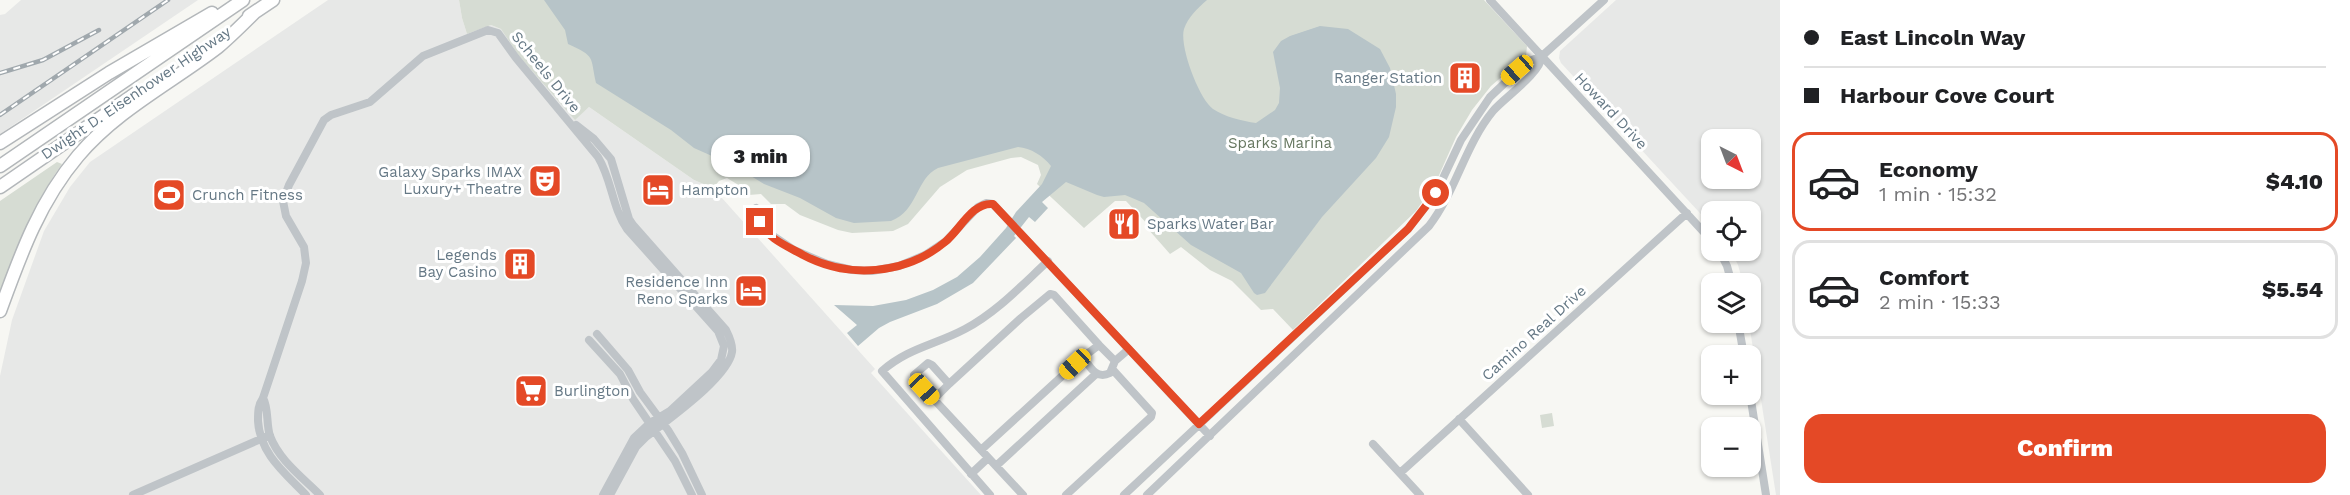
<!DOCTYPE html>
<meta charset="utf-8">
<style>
:root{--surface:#fff;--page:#f6f6f6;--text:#202124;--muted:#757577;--line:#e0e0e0;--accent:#e44926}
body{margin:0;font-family:"Work Sans",sans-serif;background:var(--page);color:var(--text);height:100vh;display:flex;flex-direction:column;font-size:22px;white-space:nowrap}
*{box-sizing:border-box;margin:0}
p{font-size:20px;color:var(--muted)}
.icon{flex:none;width:33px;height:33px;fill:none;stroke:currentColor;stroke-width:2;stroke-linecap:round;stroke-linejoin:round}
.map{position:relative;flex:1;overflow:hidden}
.details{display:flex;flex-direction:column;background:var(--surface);width:570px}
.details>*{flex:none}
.banner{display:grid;align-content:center;height:132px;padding:0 24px;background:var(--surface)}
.needle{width:39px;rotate:138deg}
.buttons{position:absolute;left:1701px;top:129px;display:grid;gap:12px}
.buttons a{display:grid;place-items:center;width:60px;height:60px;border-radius:12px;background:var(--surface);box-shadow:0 2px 4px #0004;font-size:30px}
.end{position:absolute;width:27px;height:27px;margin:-14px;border:8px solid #e44926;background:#fff;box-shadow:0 0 0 3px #fff}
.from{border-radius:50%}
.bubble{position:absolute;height:42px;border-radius:18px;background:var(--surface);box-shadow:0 2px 4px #0004;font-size:20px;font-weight:800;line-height:42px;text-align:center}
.car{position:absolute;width:18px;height:36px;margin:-18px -9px;border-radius:8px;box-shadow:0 0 4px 2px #0007;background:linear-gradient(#f5c518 24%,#345 0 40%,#f5c518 0 76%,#345 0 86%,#f5c518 0)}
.banner b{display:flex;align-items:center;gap:21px;height:57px;font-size:22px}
.banner b+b{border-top:2px solid var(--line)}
.banner i{width:15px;height:15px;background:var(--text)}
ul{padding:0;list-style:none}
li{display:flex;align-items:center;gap:18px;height:99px;margin:0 12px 9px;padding:0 12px;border:3px solid var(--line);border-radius:18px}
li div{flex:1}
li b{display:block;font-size:22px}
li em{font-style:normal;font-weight:800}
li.current{border-color:var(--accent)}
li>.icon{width:54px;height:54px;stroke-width:1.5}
.cta{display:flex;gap:12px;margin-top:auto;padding:12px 24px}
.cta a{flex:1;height:69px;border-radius:18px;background:var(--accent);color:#fff;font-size:24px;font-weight:800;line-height:69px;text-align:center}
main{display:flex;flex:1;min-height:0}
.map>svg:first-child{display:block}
.built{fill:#e7e8e7;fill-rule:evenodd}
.green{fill:#d6dcd3}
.water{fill:#b7c4c8}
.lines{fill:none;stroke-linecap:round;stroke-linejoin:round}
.highway-casing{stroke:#b3b7ba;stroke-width:15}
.minor{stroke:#bfc4c8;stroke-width:8}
.highway{stroke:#fff;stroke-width:12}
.rail-casing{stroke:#a0a8ad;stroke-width:4.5}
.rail{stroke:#fff;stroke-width:2;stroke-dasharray:7;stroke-linecap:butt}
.route{stroke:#e44926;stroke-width:8}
.labels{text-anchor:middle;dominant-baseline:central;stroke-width:6;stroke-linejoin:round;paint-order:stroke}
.street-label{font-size:15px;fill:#657885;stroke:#fff}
.poi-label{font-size:15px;fill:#657885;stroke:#fff;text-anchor:end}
.park-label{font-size:15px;fill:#667760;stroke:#fff}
</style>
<main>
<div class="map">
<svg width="1780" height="495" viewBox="0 0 1780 495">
<rect width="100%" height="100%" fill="#f7f7f3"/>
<path class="built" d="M21 0H198L0 134V15L5 14Z
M328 0H459L462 18 467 34 491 25 501 29 575 119 589 107 694 180 713 188 875 369 871 373 981 495H0V376L12 320 44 231 70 187 90 162Z
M1616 0H1780V495H1776L1749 323 1750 284 1743 283 1738 265 1731 251 1750 250V212H1712L1711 225 1561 63 1559 58 1560 51ZM1712 140H1750V178H1712Z"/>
<path class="green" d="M459 0H1484L1527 46 1526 56 1491 86 1472 110 1456 137 1436 182 1416 211 1293 330 1273 309 1261 310 1232 281 1210 270 1181 247 1170 254 1148 229 1150 227 1126 201H1115L1084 228 1037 184 1041 175 1038 165 1021 157 1011 158 967 170 940 187 908 224 893 231 852 233 838 230 800 215 785 204H771L761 194 749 195 744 191 745 189 727 178 719 181 713 188 694 180 589 107 575 120 519 56 501 29 491 25 467 34 462 18Z
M57 162 62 164C34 203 17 248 0 292V201Z
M1552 413 1554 426 1542 428 1540 415Z"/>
<path class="water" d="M544 0H1207C1198 8 1188 17 1184 29 1179 46 1199 99 1213 109 1225 117 1242 121 1256 123L1275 110 1279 103 1280 88 1273 52 1281 41 1290 36 1320 26 1348 29 1380 49 1390 68 1396 94V107L1389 137 1376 158 1322 217 1265 293 1257 295 1254 293 1241 273 1191 245 1144 203 1125 195 1104 197 1097 195 1066 182 1042 202 1048 208 1035 222 1029 217 1014 236 1016 238 973 283 937 304 890 322 879 328 858 346 847 333 857 325 834 305 873 306 906 300 933 290 957 277 980 257 1006 228 1016 212 1042 184 1051 166C1043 156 1031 148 1018 147L938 168C916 178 918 211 891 221L854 223 836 218 800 198 764 184 720 157 712 156 694 148 671 130 596 83C590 56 596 57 568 44L565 30Z"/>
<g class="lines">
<g class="highway-casing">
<path id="highway" d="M249 16 273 0
M0 143 109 73 212 13
M0 166 243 0
M0 187 138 92
M0 311C20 256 39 202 78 156 117 110 171 83 218 47 231 36 243 24 255 12"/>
</g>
<path class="minor" d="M1490 0 1712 241
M576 125 594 139 611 159 629 219 633 225 726 330C729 336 733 345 732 352 728 378 667 420 646 437L636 447 610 495
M756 208 766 231 794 250 827 264 852 270 872 271 899 266 925 255 946 241 978 207 986 203 993 204 1210 436
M1719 250 1727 266 1732 284
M1738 322 1744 356
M597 334 628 370 640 392 668 430 682 453 702 495
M589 340 620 374 633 399 675 461 692 495
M1115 361 1110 373C1096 380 1090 367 1083 357L1099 345 1115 361 1129 349
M1750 394 1766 495
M263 398C269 409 266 424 270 436 279 460 302 477 320 495
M934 399 949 384
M1459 419 1528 495
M1373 444 1420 495
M981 450 1083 357
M996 466 1096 374
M1400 473 1687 213
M971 474 988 458
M133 495 270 435
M306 495C285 473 260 454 258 421 258 412 258 405 263 398L302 281 306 263 304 247 286 216 283 201 289 185 324 120 331 115 370 102 423 56 488 30 498 33 516 58 598 157C612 180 612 207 627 229L718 331 724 346 721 360 712 372 670 411 650 423 634 438 603 495
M990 495 882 371C908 348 935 345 965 329 997 312 1022 285 1048 261
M1023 495 915 379 914 375 928 363 932 365 949 384 1021 318 1050 294 1054 295 1099 345
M1066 495 1151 417 1152 413 1113 370
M1124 495 1408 229 1436 193 1461 140 1490 97 1527 62 1542 56 1604 0
M1147 495 1429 226C1456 191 1465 145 1493 111 1505 97 1540 74 1542 56"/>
<use href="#highway" class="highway"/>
<g class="rail-casing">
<path id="rail" d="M0 73 43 60 99 30
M0 115 168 0"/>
</g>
<use href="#rail" class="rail"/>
</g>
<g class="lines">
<path class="route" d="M760 222C768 239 787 246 803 255 848 279 905 275 945 242 960 230 972 202 993 204L1199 424 1408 229 1436 193"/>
</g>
<defs>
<g id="building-square" transform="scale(1.725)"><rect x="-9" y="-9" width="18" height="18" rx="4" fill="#e44926" stroke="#fff"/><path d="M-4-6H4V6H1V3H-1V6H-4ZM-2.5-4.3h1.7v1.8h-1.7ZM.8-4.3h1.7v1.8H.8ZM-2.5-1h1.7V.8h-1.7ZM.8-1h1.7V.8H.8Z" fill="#fff"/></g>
<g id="theatre-square" transform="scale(1.725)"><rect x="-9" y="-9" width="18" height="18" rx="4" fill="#e44926" stroke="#fff"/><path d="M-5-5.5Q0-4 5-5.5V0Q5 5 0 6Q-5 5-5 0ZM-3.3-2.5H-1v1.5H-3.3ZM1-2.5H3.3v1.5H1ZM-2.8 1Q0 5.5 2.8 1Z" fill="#fff"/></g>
<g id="hotel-square" transform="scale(1.725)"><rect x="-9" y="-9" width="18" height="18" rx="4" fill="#e44926" stroke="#fff"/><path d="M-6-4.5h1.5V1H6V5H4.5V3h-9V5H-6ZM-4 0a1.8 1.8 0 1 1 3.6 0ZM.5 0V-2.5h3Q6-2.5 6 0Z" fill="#fff"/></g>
<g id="stadium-square" transform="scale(1.725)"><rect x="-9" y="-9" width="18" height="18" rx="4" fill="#e44926" stroke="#fff"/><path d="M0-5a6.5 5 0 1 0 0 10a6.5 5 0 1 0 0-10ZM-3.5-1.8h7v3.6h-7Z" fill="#fff"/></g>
<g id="restaurant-square" transform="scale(1.725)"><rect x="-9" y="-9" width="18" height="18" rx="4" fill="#e44926" stroke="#fff"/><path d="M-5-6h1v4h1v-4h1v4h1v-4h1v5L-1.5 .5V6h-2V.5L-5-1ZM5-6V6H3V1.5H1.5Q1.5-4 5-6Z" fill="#fff"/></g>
<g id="supermarket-square" transform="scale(1.725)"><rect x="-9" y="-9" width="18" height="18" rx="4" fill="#e44926" stroke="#fff"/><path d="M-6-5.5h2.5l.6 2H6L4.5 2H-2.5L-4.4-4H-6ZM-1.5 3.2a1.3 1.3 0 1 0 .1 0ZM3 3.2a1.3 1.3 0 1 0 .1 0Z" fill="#fff"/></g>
</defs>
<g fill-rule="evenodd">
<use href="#building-square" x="1465" y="78"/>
<use href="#theatre-square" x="545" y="181"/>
<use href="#hotel-square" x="658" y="190"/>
<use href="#stadium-square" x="169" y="195"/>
<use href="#restaurant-square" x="1124" y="224"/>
<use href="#building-square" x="520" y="264"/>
<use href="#hotel-square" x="751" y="291"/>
<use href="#supermarket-square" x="531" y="391"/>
</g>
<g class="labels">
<g class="street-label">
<text transform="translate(546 72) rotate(51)">Scheels Drive</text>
<text transform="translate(136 93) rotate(-34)">Dwight D. Eisenhower Highway</text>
<text transform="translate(1611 111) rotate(47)">Howard Drive</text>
<text transform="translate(1534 333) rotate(-42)">Camino Real Drive</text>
</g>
<g class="poi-label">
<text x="1442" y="78">Ranger Station</text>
<text x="522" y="172">Galaxy Sparks IMAX<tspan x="522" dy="17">Luxury+ Theatre</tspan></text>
<text x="681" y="190" text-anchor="start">Hampton</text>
<text x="192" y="195" text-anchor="start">Crunch Fitness</text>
<text x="1147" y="224" text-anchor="start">Sparks Water Bar</text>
<text x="497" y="255">Legends<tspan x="497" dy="17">Bay Casino</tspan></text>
<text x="728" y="282">Residence Inn<tspan x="728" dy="17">Reno Sparks</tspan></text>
<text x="554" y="391" text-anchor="start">Burlington</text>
</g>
<g class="park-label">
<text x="1280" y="143">Sparks Marina</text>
</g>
</g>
</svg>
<div class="buttons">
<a><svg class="needle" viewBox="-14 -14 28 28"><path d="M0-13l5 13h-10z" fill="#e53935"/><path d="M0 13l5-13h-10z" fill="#757577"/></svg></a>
<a><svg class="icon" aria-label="locate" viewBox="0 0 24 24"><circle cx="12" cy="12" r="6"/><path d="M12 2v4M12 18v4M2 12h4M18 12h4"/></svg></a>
<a><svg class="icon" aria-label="layers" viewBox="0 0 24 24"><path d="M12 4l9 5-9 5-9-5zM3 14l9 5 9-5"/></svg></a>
<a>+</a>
<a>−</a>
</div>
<i class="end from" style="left:1436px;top:193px"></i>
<i class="end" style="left:760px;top:222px"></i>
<div class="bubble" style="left:711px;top:135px;width:99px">3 min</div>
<i class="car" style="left:1517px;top:70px;rotate:229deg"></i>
<i class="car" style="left:1075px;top:364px;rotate:227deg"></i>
<i class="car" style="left:924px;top:389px;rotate:137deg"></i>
</div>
<section class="details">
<div class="banner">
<b><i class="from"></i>East Lincoln Way</b>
<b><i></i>Harbour Cove Court</b>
</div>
<ul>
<li class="current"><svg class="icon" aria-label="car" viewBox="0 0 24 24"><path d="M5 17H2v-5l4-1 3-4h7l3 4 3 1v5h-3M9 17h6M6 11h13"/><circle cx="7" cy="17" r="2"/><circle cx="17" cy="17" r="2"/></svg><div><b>Economy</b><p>1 min · 15:32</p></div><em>$4.10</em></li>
<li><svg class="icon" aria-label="car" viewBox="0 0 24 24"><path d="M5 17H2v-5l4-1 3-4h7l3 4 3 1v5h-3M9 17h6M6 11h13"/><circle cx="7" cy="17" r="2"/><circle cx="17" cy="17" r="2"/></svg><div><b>Comfort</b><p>2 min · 15:33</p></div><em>$5.54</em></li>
</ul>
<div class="cta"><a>Confirm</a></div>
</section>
</main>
